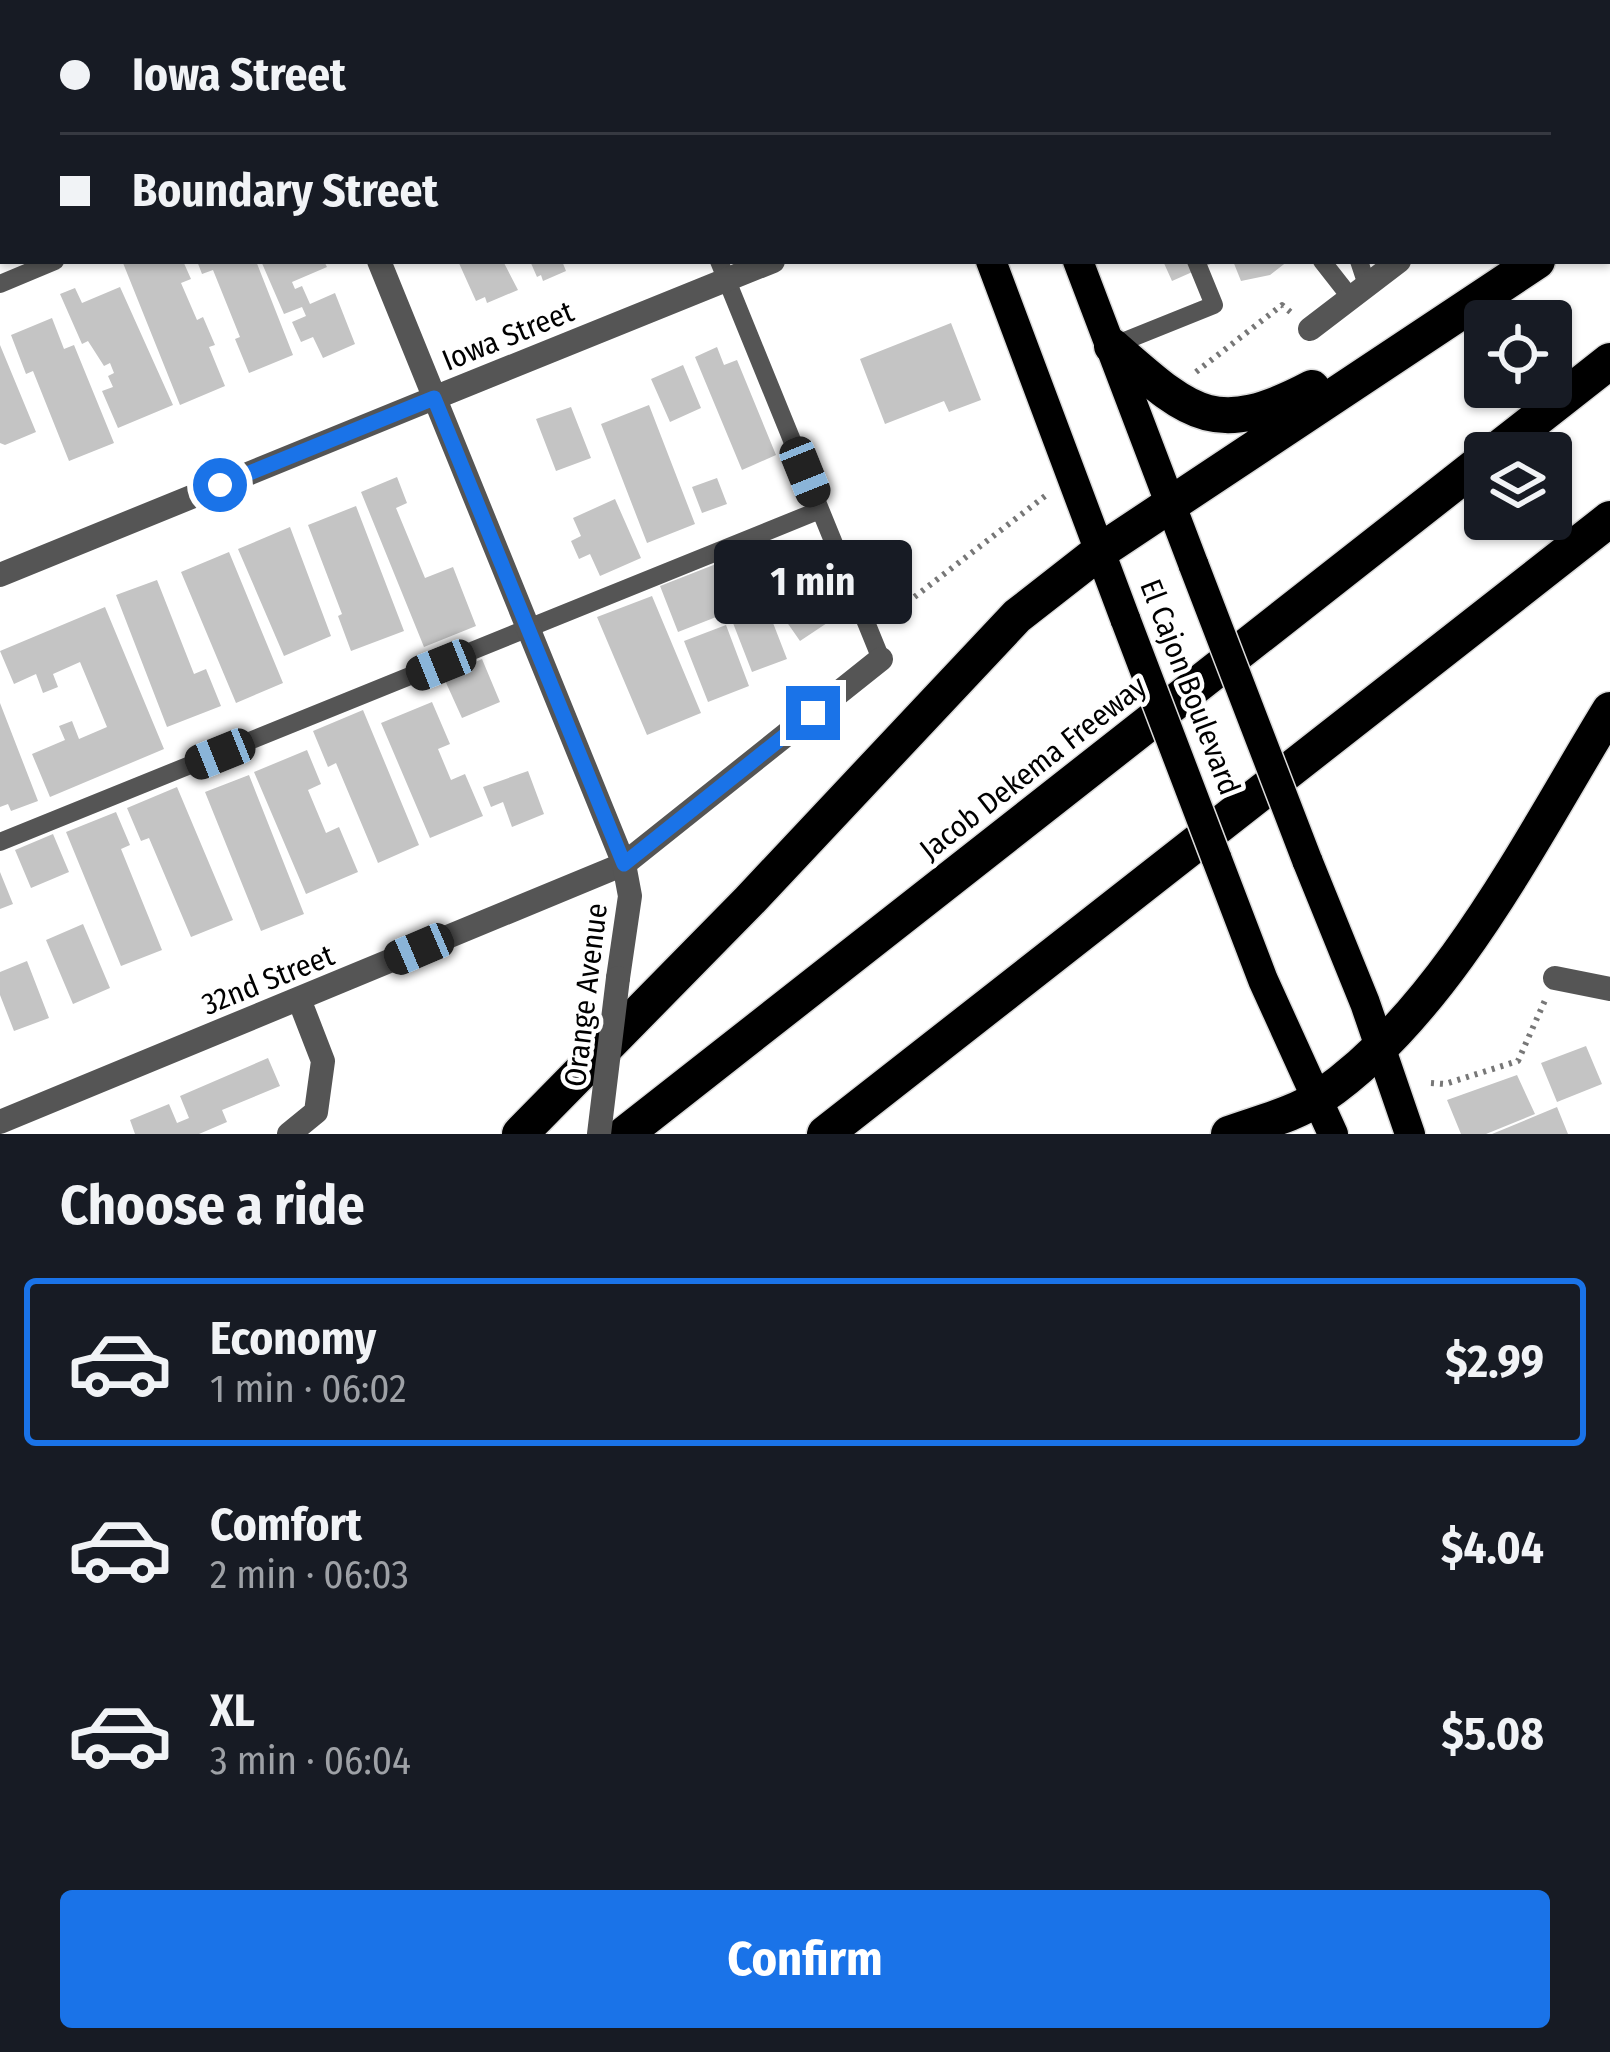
<!DOCTYPE html>
<meta charset="utf-8">
<style>
:root{--surface:#171b24;--page:#20242c;--text:#f1f3f6;--muted:#9ea1a6;--line:#363941;--accent:#1a73e8}
body{margin:0;font-family:"Fira Sans Condensed",sans-serif;background:var(--page);color:var(--text);height:100vh;display:flex;flex-direction:column;font-size:45px;white-space:nowrap}
*{box-sizing:border-box;margin:0}
p{font-size:39px;color:var(--muted)}
.icon{flex:none;width:66px;height:66px;fill:none;stroke:currentColor;stroke-width:2;stroke-linecap:round;stroke-linejoin:round}
.map{position:relative;height:1134px;overflow:hidden}
.panel{display:flex;flex-direction:column;background:var(--surface);flex:1}
.panel>*{flex:none}
.top-card{position:absolute;left:0px;top:0px;width:1611px;height:264px;box-shadow:0 3px 9px #0004;display:grid;align-content:center;height:264px;padding:0 60px;background:var(--surface)}
.buttons{position:absolute;left:1464px;top:300px;display:grid;gap:24px}
.buttons a{display:grid;place-items:center;width:108px;height:108px;border-radius:12px;background:var(--surface);box-shadow:0 3px 9px #0004;font-size:60px}
.end{position:absolute;width:54px;height:54px;margin:-27px;border:15px solid #1a73e8;background:#fff;box-shadow:0 0 0 6px #fff}
.from{border-radius:50%}
.bubble{position:absolute;height:84px;border-radius:12px;background:var(--surface);box-shadow:0 3px 9px #0004;font-size:39px;font-weight:700;line-height:84px;text-align:center}
.car{position:absolute;width:36px;height:72px;margin:-36px -18px;border-radius:15px;box-shadow:0 0 9px 3px #0007;background:linear-gradient(#222 24%,#8ab4d8 0 40%,#222 0 76%,#8ab4d8 0 86%,#222 0)}
.top-card b{display:flex;align-items:center;gap:42px;height:114px;font-size:45px}
.top-card b+b{border-top:3px solid var(--line)}
.top-card i{width:30px;height:30px;background:var(--text)}
ul{padding:0;list-style:none}
li{display:flex;align-items:center;gap:36px;height:168px;margin:0 24px 18px;padding:0 36px;border:6px solid transparent;border-radius:12px}
li div{flex:1}
li b{display:block;font-size:45px}
li em{font-style:normal;font-weight:700}
li.selected{border-color:var(--accent)}
li>.icon{width:108px;height:108px;stroke-width:1.5}
h2{padding:0 60px;font-size:54px;line-height:144px}
.action{display:flex;gap:24px;margin-top:auto;padding:24px 60px}
.action a{flex:1;height:138px;border-radius:12px;background:var(--accent);color:#fff;font-size:48px;font-weight:700;line-height:138px;text-align:center}
.map>svg:first-child{display:block}
.building{fill:#c4c4c4}
.lines{fill:none;stroke-linecap:round;stroke-linejoin:round}
.primary-casing{stroke:#dbdbdb;stroke-width:33}
.motorway-casing{stroke:#dbdbdb;stroke-width:39}
.path{stroke:#777;stroke-width:6;stroke-dasharray:3 6;stroke-linecap:butt}
.service{stroke:#555;stroke-width:18}
.minor{stroke:#555;stroke-width:24}
.tertiary{stroke:#555;stroke-width:24}
.primary{stroke:#000;stroke-width:30}
.motorway{stroke:#000;stroke-width:36}
.primary-bridge-casing{stroke:#dbdbdb;stroke-width:33;stroke-linecap:butt}
.tertiary-bridge{stroke:#555;stroke-width:24}
.primary-bridge{stroke:#000;stroke-width:30}
.route{stroke:#1a73e8;stroke-width:15}
.labels{text-anchor:middle;dominant-baseline:central;stroke-width:9;stroke-linejoin:round;paint-order:stroke}
.street-label{font-size:30px;fill:#000;stroke:#fff}
</style>
<div class="map">
<svg width="1610" height="1134" viewBox="0 0 1610 1134">
<rect width="100%" height="100%" fill="#fff"/>
<path class="building" d="M128 261H183L191 279 181 283 197 320 203 317 215 345 209 347 225 386 180 405 123 263Z
M197 261H256L293 355 249 373 235 339 240 337 213 270 202 274Z
M261 261H324L327 267 292 282 295 289 302 286 310 304 335 293 355 344 323 358 313 337 301 342 292 322 306 316 302 307 284 314Z
M458 261H503L518 290 487 303 485 297 476 301Z
M530 261H562L566 271 543 281 541 275 537 277Z
M1163 261H1217L1172 281Z
M1233 261H1288L1270 275 1241 281Z
M120 287 173 405 118 428 102 391 113 387 108 376 114 373 110 363 104 366 88 341 82 344 60 294 75 288 82 303Z
M52 318 64 349 74 345 114 443 69 461 33 371 26 374 11 335Z
M951 323 981 400 949 412 944 401 885 424 860 359Z
M0 345 36 432 5 445 0 443Z
M717 347 724 365 737 360 776 455 742 470 695 357Z
M683 365 701 408 670 422 651 379Z
M649 405 695 524 647 543 601 424Z
M571 407 591 458 556 471 536 419Z
M397 477 407 503 396 508 425 578 453 567 476 626 424 647 361 492Z
M717 478 727 504 702 513 692 487Z
M615 499 641 558 600 576 590 554 579 559 571 541 581 536 573 518Z
M356 506 404 631 351 651 338 616 342 614 308 525Z
M290 527 331 636 284 656 238 549Z
M229 552 283 683 236 703 181 572Z
M744 553 762 599 678 632 660 586Z
M801 575 811 590 821 583 842 613 800 641 770 598Z
M157 580 194 674 206 669 221 706 167 727 116 595Z
M652 596 701 713 647 735 597 617Z
M105 607 164 749 50 797 32 754 65 740 59 726 72 721 79 739 107 727 80 662 53 674 58 687 43 693 36 674 14 684 0 651Z
M768 610 787 659 752 672 733 623Z
M726 625 749 686 708 702 684 641Z
M482 659 500 702 462 718 443 676Z
M432 702 450 744 438 749 451 780 465 774 483 816 430 838 381 723Z
M0 703 38 801 11 811 8 804 0 807Z
M363 710 419 845 378 863 336 763 328 767 313 731Z
M307 750 321 784 308 790 326 833 339 827 358 872 306 894 254 772Z
M528 771 544 814 512 827 503 802 491 807 483 787Z
M249 775 304 914 261 931 205 792Z
M177 787 233 920 191 937 149 838 141 841 127 808Z
M116 812 130 845 121 849 162 950 121 966 66 832Z
M53 834 69 872 31 888 15 850Z
M0 872 13 904 0 909Z
M83 924 110 988 73 1004 46 940Z
M27 961 49 1018 14 1031 0 995V972Z
M1586 1046 1602 1084 1557 1102 1541 1063Z
M268 1058 280 1086 222 1110 227 1122 199 1134H135L130 1120 169 1104 177 1123 189 1118 180 1096Z
M1517 1075 1535 1114 1486 1134H1461L1447 1100Z
M1557 1107 1568 1134H1492Z"/>
<g class="lines">
<g class="primary-casing">
<path id="primary" d="M893 0 894 3
M927 0 928 3
M976 0 977 3
M991 261 1126 621
M1078 261 1194 566
M1216 857 1263 980 1333 1134
M1307 860 1365 1003 1410 1134"/>
</g>
<g class="motorway-casing">
<path id="motorway" d="M1608 214 1610 212
M1112 346C1189 413 1213 440 1312 388
M1493 453 1610 361
M520 1134 749 901 1017 616 1099 552 1537 261
M625 1134 1485 459
M825 1134 1610 519
M1229 1134C1259 1123 1296 1114 1322 1096 1446 1011 1532 837 1610 710"/>
</g>
<path class="path" d="M1196 372 1282 305 1294 315
M886 619 1045 496
M1431 1083 1445 1084 1518 1061 1546 998"/>
<path class="service" d="M606 0 607 3
M678 0 680 3
M1263 0 1264 3
M757 3 764 0
M719 261 881 659
M1322 261 1351 298
M1359 261 1367 285
M0 284 55 261
M1112 346 1214 305 1196 261
M0 842 820 510"/>
<path class="minor" d="M43 3 51 0
M0 21 3 19
M1608 104 1610 103
M1310 329 1399 261
M0 575 434 398
M1555 978 1610 989
M0 1122 624 864 881 659
M289 1134 316 1112 323 1061 299 999"/>
<path class="tertiary" d="M272 0 273 3
M1376 3 1383 0
M379 261 624 864 630 896 618 978
M434 398 773 261"/>
<use href="#primary" class="primary"/>
<use href="#motorway" class="motorway"/>
<g class="primary-bridge-casing">
<path id="primary-bridge" d="M1194 566 1307 860
M1126 621 1216 857"/>
</g>
<path class="tertiary-bridge" d="M599 1134 618 978"/>
<use href="#primary-bridge" class="primary-bridge"/>
</g>
<g class="lines">
<path class="route" d="M220 485 434 398 624 864 813 713"/>
</g>
<g class="labels">
<g class="street-label">
<text transform="translate(508 336) rotate(-22)">Iowa Street</text>
<text transform="translate(1190 687) rotate(69)">El Cajon Boulevard</text>
<text transform="translate(1033 768) rotate(-38)">Jacob Dekema Freeway</text>
<text transform="translate(268 980) rotate(-22)">32nd Street</text>
<text transform="translate(586 995) rotate(-83)">Orange Avenue</text>
</g>
</g>
</svg>
<div class="buttons">
<a><svg class="icon" aria-label="locate" viewBox="0 0 24 24"><circle cx="12" cy="12" r="6"/><path d="M12 2v4M12 18v4M2 12h4M18 12h4"/></svg></a>
<a><svg class="icon" aria-label="layers" viewBox="0 0 24 24"><path d="M12 4l9 5-9 5-9-5zM3 14l9 5 9-5"/></svg></a>
</div>
<i class="end from" style="left:220px;top:485px"></i>
<i class="end" style="left:813px;top:713px"></i>
<div class="bubble" style="left:714px;top:540px;width:198px">1 min</div>
<i class="car" style="left:805px;top:472px;rotate:158deg"></i>
<i class="car" style="left:441px;top:665px;rotate:248deg"></i>
<i class="car" style="left:220px;top:754px;rotate:248deg"></i>
<i class="car" style="left:419px;top:949px;rotate:247deg"></i>
<div class="top-card">
<b><i class="from"></i>Iowa Street</b>
<b><i></i>Boundary Street</b>
</div>
</div>
<section class="panel">
<h2>Choose a ride</h2>
<ul>
<li class="selected"><svg class="icon" aria-label="car" viewBox="0 0 24 24"><path d="M5 17H2v-5l4-1 3-4h7l3 4 3 1v5h-3M9 17h6M6 11h13"/><circle cx="7" cy="17" r="2"/><circle cx="17" cy="17" r="2"/></svg><div><b>Economy</b><p>1 min · 06:02</p></div><em>$2.99</em></li>
<li><svg class="icon" aria-label="car" viewBox="0 0 24 24"><path d="M5 17H2v-5l4-1 3-4h7l3 4 3 1v5h-3M9 17h6M6 11h13"/><circle cx="7" cy="17" r="2"/><circle cx="17" cy="17" r="2"/></svg><div><b>Comfort</b><p>2 min · 06:03</p></div><em>$4.04</em></li>
<li><svg class="icon" aria-label="car" viewBox="0 0 24 24"><path d="M5 17H2v-5l4-1 3-4h7l3 4 3 1v5h-3M9 17h6M6 11h13"/><circle cx="7" cy="17" r="2"/><circle cx="17" cy="17" r="2"/></svg><div><b>XL</b><p>3 min · 06:04</p></div><em>$5.08</em></li>
</ul>
<div class="action"><a>Confirm</a></div>
</section>
